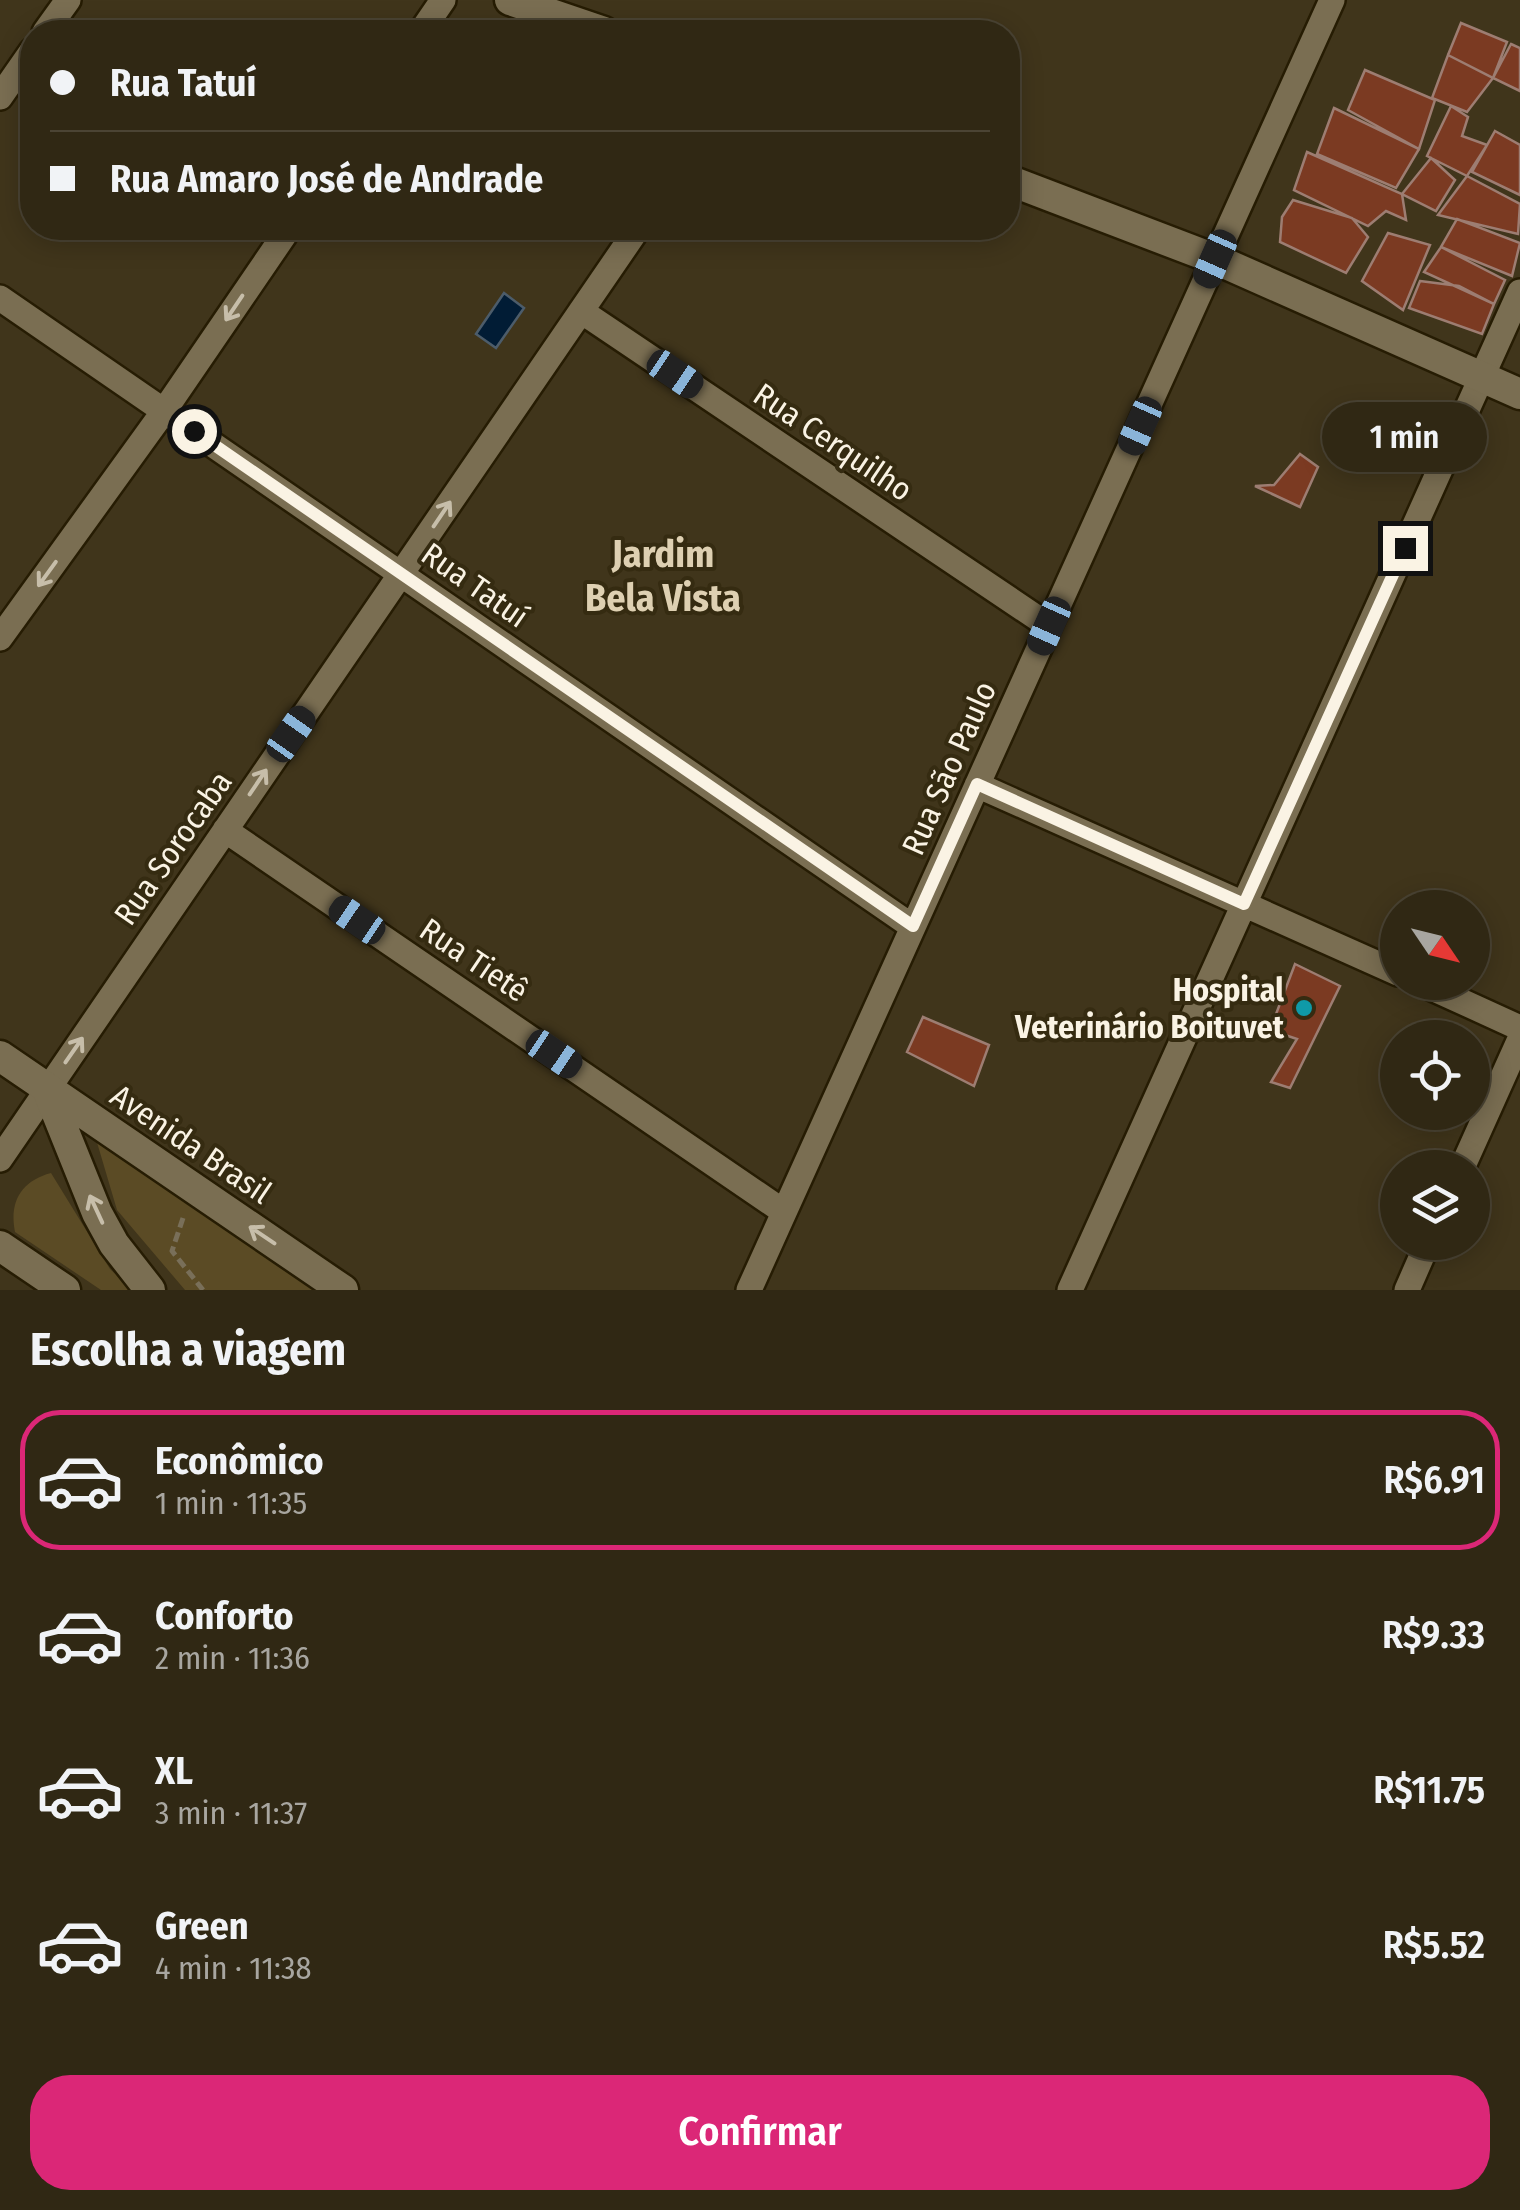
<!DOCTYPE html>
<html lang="pt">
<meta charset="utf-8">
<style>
:root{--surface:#302814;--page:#38301d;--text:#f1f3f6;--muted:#a8a6a0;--line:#4b4434;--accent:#db2777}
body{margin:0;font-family:"Fira Sans Condensed",sans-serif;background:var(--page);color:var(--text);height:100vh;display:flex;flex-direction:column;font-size:38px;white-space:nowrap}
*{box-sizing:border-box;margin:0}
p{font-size:32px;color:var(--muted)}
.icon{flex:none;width:55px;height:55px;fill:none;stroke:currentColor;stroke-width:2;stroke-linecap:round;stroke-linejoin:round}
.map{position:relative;height:1290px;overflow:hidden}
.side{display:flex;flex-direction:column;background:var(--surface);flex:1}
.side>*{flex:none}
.guide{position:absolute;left:20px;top:20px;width:1000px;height:220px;border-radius:40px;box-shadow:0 5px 25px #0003,0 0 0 2px var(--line);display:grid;align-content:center;height:220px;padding:0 30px;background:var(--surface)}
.needle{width:65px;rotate:125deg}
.buttons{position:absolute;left:1380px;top:890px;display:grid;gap:20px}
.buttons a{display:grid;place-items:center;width:110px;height:110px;border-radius:50%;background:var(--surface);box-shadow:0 5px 25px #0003,0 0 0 2px var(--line);font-size:50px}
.end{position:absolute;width:45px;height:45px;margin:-22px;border:12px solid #faf3e4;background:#111;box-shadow:0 0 0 5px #111}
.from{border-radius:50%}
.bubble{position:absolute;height:70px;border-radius:35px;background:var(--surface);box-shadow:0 5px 25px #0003,0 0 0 2px var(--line);font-size:32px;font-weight:600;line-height:70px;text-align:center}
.car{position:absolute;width:30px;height:60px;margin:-30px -15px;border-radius:12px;box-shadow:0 0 8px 2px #0007;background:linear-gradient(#222 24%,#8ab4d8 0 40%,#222 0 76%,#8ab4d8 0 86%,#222 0)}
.guide b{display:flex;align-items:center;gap:35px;height:95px;font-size:38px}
.guide b+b{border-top:2px solid var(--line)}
.guide i{width:25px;height:25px;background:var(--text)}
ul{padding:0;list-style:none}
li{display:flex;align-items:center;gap:30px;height:140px;margin:0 20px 15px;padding:0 10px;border:5px solid transparent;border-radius:40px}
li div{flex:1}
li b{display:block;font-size:38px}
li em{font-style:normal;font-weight:600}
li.active{border-color:var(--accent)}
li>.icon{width:90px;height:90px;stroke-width:1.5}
h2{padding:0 30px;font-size:45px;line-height:120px}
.primary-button{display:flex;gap:20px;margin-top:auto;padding:20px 30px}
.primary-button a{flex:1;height:115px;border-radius:40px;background:var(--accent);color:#fff;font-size:40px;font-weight:600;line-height:115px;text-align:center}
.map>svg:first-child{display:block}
.green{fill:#5b4b25}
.water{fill:#011c35;stroke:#4c5c6a;stroke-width:2.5}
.building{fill:#7b3a22;stroke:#9d7d72;stroke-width:2.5}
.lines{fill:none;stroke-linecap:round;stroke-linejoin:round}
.street-casing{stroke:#261c03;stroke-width:30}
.secondary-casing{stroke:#261c03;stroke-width:35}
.path{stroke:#796f59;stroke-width:5;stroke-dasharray:10 5;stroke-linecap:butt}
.street{stroke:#7a6e52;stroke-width:25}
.secondary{stroke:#7a6e52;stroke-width:30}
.oneway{stroke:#c7beaa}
.route{stroke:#faf3e4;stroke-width:12}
.culture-dot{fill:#0f9aa8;stroke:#352b11;stroke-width:4}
.labels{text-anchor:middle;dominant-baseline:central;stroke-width:8;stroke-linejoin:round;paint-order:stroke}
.street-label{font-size:32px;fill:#faf3e4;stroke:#352b11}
.poi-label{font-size:32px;font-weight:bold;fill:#faf3e4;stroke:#352b11;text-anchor:end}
.quarter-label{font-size:38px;font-weight:bold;fill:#ded0b2;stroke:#352b11}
</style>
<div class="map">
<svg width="1520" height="1290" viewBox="0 0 1520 1290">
<rect width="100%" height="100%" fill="#40351b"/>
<path class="green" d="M96 1139 324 1290H185L117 1210Z
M51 1173 110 1269 132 1290H101L15 1232C9 1202 21 1181 51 1173Z"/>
<path class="water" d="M504 293 524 308 496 348 476 334Z"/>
<path class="building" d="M1461 23 1507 42 1493 78 1448 55Z
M1511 44 1520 48V91L1493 78Z
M1448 55 1493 78 1467 112 1432 98Z
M1365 70 1435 100 1419 149 1348 110Z
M1451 106 1468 117 1462 136 1487 145 1467 176 1427 156Z
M1334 108 1419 149 1396 188 1317 154Z
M1495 131 1520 145V195L1472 172Z
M1307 152 1402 194 1406 220 1386 211 1368 226 1294 190Z
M1431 158 1455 180 1436 211 1402 194Z
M1467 176 1520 204 1518 234 1438 215Z
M1293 200 1352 218 1368 237 1346 273 1280 242 1282 217Z
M1457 219 1520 243 1512 276 1441 247Z
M1388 233 1430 245 1403 310 1362 281Z
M1441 247 1505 280 1494 304 1424 272Z
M1420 281 1459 286 1494 304 1482 334 1409 308Z
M1300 454 1318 467 1300 507 1255 486 1274 485Z
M1295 964 1340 986 1290 1088 1271 1082 1297 1039 1270 1030Z
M923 1017 989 1045 974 1086 907 1052Z"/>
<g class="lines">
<g class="street-casing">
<path id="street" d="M45 32 68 0
M421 32 443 0
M0 97 32 51
M0 298 913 927
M581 311 1049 626
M0 638 164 411 289 228
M977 785 1398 973
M225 830 784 1212
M1419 982 1520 1028
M0 1159 638 228
M1462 1168 1520 1039
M749 1290 1332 0
M1070 1290 1520 292
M1407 1290 1428 1242"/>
</g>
<g class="secondary-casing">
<path id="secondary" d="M510 0 604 32
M1008 180 1215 259 1520 394
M0 1056 343 1290
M47 1089 97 1213 114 1244 150 1290
M0 1246 65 1290"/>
</g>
<path class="path" d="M183 1218 172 1251 203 1290"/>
<use href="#street" class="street"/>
<use href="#secondary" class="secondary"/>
</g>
<defs><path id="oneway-shaft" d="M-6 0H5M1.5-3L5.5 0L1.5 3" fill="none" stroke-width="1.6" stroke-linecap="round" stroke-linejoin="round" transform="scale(2.5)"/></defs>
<g class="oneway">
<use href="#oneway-shaft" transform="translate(234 308) rotate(124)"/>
<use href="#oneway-shaft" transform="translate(442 514) rotate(-56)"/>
<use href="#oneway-shaft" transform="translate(47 574) rotate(126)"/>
<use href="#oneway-shaft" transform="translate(258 782) rotate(-56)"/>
<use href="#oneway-shaft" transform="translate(74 1050) rotate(-55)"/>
<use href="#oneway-shaft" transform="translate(96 1209) rotate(-115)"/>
<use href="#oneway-shaft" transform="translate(262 1235) rotate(-146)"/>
</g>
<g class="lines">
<path class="route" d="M194 431 913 926 977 784 1244 904 1405 548"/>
</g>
<circle class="culture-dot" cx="1304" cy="1008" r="10"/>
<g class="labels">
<g class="street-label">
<text transform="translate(833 442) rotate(34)">Rua Cerquilho</text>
<text transform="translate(475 585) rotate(35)">Rua Tatuí</text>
<text transform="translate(949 768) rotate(-66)">Rua São Paulo</text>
<text transform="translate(173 848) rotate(-55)">Rua Sorocaba</text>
<text transform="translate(474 960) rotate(34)">Rua Tietê</text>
<text transform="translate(191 1144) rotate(34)">Avenida Brasil</text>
</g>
<g class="poi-label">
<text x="1284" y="990">Hospital<tspan x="1284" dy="37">Veterinário Boituvet</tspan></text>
</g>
<g class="quarter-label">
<text x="663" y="554">Jardim<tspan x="663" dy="44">Bela Vista</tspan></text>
</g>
</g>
</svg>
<div class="buttons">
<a><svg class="needle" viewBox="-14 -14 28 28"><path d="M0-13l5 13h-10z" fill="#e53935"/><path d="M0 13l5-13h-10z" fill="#a8a6a0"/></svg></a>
<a><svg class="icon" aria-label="locate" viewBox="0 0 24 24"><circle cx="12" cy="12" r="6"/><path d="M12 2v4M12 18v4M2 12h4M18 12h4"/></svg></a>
<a><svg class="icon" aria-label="layers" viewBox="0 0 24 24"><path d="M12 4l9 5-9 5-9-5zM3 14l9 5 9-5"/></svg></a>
</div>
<i class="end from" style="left:194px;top:431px"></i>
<i class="end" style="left:1405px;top:548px"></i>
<div class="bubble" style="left:1322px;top:402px;width:165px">1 min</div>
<i class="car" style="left:1215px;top:259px;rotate:204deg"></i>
<i class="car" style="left:675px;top:374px;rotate:124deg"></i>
<i class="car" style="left:1140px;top:426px;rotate:204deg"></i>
<i class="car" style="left:1049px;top:626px;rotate:204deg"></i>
<i class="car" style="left:291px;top:734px;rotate:35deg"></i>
<i class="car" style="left:357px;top:920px;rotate:304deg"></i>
<i class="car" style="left:554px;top:1054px;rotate:124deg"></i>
<div class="guide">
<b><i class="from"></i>Rua Tatuí</b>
<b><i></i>Rua Amaro José de Andrade</b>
</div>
</div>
<section class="side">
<h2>Escolha a viagem</h2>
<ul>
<li class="active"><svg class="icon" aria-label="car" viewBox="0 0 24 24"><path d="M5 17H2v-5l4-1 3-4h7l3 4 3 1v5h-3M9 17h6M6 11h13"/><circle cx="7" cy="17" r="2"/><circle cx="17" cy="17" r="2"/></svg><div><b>Econômico</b><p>1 min · 11:35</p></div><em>R$6.91</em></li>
<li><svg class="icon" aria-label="car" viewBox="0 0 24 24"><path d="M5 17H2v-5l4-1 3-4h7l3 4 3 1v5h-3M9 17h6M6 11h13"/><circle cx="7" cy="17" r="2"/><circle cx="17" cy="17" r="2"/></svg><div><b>Conforto</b><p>2 min · 11:36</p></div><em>R$9.33</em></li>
<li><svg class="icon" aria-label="car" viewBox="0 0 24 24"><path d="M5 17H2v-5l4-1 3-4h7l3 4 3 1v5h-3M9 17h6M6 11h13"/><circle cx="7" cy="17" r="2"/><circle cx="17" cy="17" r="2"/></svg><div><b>XL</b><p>3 min · 11:37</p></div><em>R$11.75</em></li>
<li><svg class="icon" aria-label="car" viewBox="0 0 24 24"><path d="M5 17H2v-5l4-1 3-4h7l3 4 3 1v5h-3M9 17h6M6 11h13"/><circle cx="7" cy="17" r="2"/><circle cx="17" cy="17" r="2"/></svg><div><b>Green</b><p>4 min · 11:38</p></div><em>R$5.52</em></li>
</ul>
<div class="primary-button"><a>Confirmar</a></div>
</section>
